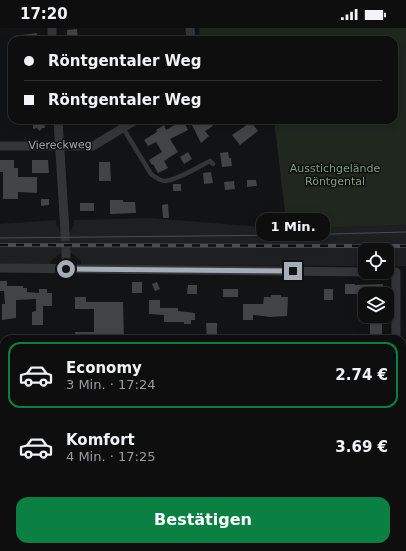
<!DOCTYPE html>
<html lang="de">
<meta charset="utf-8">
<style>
:root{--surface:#0e0e0f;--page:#1c1c1d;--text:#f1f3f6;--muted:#9b9c9e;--line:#2e2e2f;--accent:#0b8043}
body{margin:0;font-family:"DejaVu Sans",sans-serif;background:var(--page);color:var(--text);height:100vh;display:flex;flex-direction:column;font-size:15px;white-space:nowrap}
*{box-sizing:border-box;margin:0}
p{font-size:13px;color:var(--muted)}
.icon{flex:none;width:22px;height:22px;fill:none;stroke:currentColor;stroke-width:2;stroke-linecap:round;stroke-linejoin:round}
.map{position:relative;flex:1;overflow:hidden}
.details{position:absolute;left:0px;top:307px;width:406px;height:216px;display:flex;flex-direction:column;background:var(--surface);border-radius:12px 12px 0 0;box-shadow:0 2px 10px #0003,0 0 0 1px var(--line)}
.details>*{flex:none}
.hud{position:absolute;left:8px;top:8px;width:390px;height:88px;border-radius:12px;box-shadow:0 2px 10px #0003,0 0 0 1px var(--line);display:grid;align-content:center;height:88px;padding:0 16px;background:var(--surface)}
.buttons{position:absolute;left:358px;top:215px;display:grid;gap:8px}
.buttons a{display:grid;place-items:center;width:36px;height:36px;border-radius:8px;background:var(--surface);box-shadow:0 2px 10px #0003,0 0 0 1px var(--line);font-size:20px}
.end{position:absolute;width:18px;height:18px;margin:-9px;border:5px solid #a4acb5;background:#111;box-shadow:0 0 0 2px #111}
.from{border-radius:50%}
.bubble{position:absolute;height:28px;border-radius:12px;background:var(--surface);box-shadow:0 2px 10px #0003,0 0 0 1px var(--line);font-size:13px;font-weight:700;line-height:28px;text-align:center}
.hud b{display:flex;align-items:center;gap:14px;height:38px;font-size:15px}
.hud b+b{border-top:1px solid var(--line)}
.hud i{width:10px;height:10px;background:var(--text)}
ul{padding:7px 0 0;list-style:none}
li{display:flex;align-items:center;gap:12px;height:66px;margin:0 8px 6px;padding:0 8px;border:2px solid transparent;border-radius:12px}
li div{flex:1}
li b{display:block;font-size:15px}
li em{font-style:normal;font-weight:700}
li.current{border-color:var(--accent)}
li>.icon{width:36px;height:36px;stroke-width:1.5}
.button{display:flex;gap:8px;margin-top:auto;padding:8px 16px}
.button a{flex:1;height:46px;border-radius:12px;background:var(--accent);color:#fff;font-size:16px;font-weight:700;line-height:46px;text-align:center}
.status{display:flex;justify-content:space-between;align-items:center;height:28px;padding:0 20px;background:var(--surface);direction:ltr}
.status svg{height:11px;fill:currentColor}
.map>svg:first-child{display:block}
.built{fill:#1e1f21}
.green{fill:#1f271f}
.building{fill:#414347}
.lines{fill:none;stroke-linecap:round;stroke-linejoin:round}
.minor-tunnel{stroke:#2f3234;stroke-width:9;stroke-dasharray:9 4.5;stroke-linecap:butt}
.service{stroke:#333539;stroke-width:4.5}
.minor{stroke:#333539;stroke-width:9}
.tram{stroke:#4a4e52;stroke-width:1}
.rail-casing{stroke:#4a4e52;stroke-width:4}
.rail{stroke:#0d0e0f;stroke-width:2.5;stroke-dasharray:8;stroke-linecap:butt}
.route{stroke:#a4acb5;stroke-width:5}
.labels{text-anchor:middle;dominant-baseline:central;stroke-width:3;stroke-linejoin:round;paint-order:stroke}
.street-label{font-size:11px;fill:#a4acb5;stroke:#0d0e0f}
.park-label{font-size:11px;fill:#80a07b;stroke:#0d0e0f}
</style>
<div class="status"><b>17:20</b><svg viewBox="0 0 49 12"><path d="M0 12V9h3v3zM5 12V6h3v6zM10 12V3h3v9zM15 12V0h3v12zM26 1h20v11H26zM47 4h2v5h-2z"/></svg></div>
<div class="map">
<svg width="406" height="523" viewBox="0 0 406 523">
<rect width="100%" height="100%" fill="#121314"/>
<path class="built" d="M150 190 287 201 406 197V238H387V222H365V238L81 237V233L71 225H61L51 233 50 236H0V196L56 192V196L61 204H70L74 197V192Z"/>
<path class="green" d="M199 0H406V197L287 201 274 92H394V12H200Z
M4 355V519H88V523H0V356Z
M402 500 406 501V523H93L94 519H402Z"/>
<path class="building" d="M77 1 78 12H67V2Z
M37 5 38 12H14V8Z
M33 92H44L45 100H42L40 103 37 100 33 101Z
M183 92 188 102 170 111 178 124 164 133 168 140 158 145 153 136 152 137 149 132 162 124 156 114 148 118 144 112 157 104 156 102 164 97 166 102Z
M195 92H210L213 98 205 103 209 108 201 115 191 95Z
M251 94 258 103 240 117 232 107Z
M188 124 192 131 184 136 180 129Z
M228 124 229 130H231L232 138 222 139 220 125Z
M0 132H14V140H18V149H37V165L18 164V171H3V144H0Z
M32 132H48L49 145H32Z
M99 134H110L111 153H99Z
M211 144 213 155 204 156 203 145Z
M247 152H256L257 158 247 159Z
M234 153 235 161 225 162 224 154Z
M173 156H181V163H173Z
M41 171H49V177L41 178Z
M110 172H123V174H135L136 185 110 186Z
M80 175H94V183H80Z
M168 176 169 190H163L162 177Z
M0 253H7V258H23V260H27V264L39 265V261H47V265H52V278H43V297H32V284L36 283V271L16 272V290L2 292V276H5L4 263H0Z
M132 254H142V265H132Z
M157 254 160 261 155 263 152 256Z
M345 256H355V257L383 256 382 266H345Z
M188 257H197V266H187Z
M223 261H238V269H223Z
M324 261H333V272H324Z
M271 267H281V269H288L287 288 270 289 253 287V292H243V276H263L264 269H271Z
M75 269H86V274H123L124 311H75V304H94V281H75Z
M149 272H160V280H178V283L195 285V292H191V296H184V294H164V287L149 286Z
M370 292H376V295L382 294V306H370Z
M206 295H217V311H207Z"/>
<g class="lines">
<path class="minor-tunnel" d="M65 204 66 225"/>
<path class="service" d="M123 100 151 146C155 149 160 153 165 153 178 152 198 139 210 133L213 136
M402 427 406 418"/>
<path class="minor" d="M52 0V12
M190 0 191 12
M58 92 65 204
M0 118H93L136 92
M66 225V241
M0 240 365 244
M387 244H396V311
M402 414 406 415"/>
<path class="tram" d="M0 210 292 207 406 204"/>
<g class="rail-casing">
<path id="rail" d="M0 217 406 218"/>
</g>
<use href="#rail" class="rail"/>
</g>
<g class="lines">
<path class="route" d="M66 241 293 243"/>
</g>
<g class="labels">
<g class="street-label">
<text transform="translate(60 117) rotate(-1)">Viereckweg</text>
</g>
<g class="park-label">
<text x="335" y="140">Ausstichgelände<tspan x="335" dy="13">Röntgental</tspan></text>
</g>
</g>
</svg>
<div class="buttons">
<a><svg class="icon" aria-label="locate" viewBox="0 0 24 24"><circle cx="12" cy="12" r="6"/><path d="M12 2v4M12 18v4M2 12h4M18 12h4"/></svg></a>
<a><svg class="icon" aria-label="layers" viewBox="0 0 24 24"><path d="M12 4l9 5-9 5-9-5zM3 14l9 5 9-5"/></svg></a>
</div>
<i class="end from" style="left:66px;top:241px"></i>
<i class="end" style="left:293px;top:243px"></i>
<div class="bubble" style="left:256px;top:185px;width:74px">1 Min.</div>
<div class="hud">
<b><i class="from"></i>Röntgentaler Weg</b>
<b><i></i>Röntgentaler Weg</b>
</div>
<section class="details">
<ul>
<li class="current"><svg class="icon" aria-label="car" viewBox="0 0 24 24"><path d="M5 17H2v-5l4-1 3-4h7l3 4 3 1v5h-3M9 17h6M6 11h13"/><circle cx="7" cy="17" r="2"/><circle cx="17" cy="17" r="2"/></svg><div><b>Economy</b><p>3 Min. · 17:24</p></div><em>2.74 €</em></li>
<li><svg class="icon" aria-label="car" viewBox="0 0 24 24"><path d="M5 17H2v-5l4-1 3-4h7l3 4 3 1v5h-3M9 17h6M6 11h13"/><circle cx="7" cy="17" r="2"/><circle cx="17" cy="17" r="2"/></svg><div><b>Komfort</b><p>4 Min. · 17:25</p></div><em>3.69 €</em></li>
</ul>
<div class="button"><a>Bestätigen</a></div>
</section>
</div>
